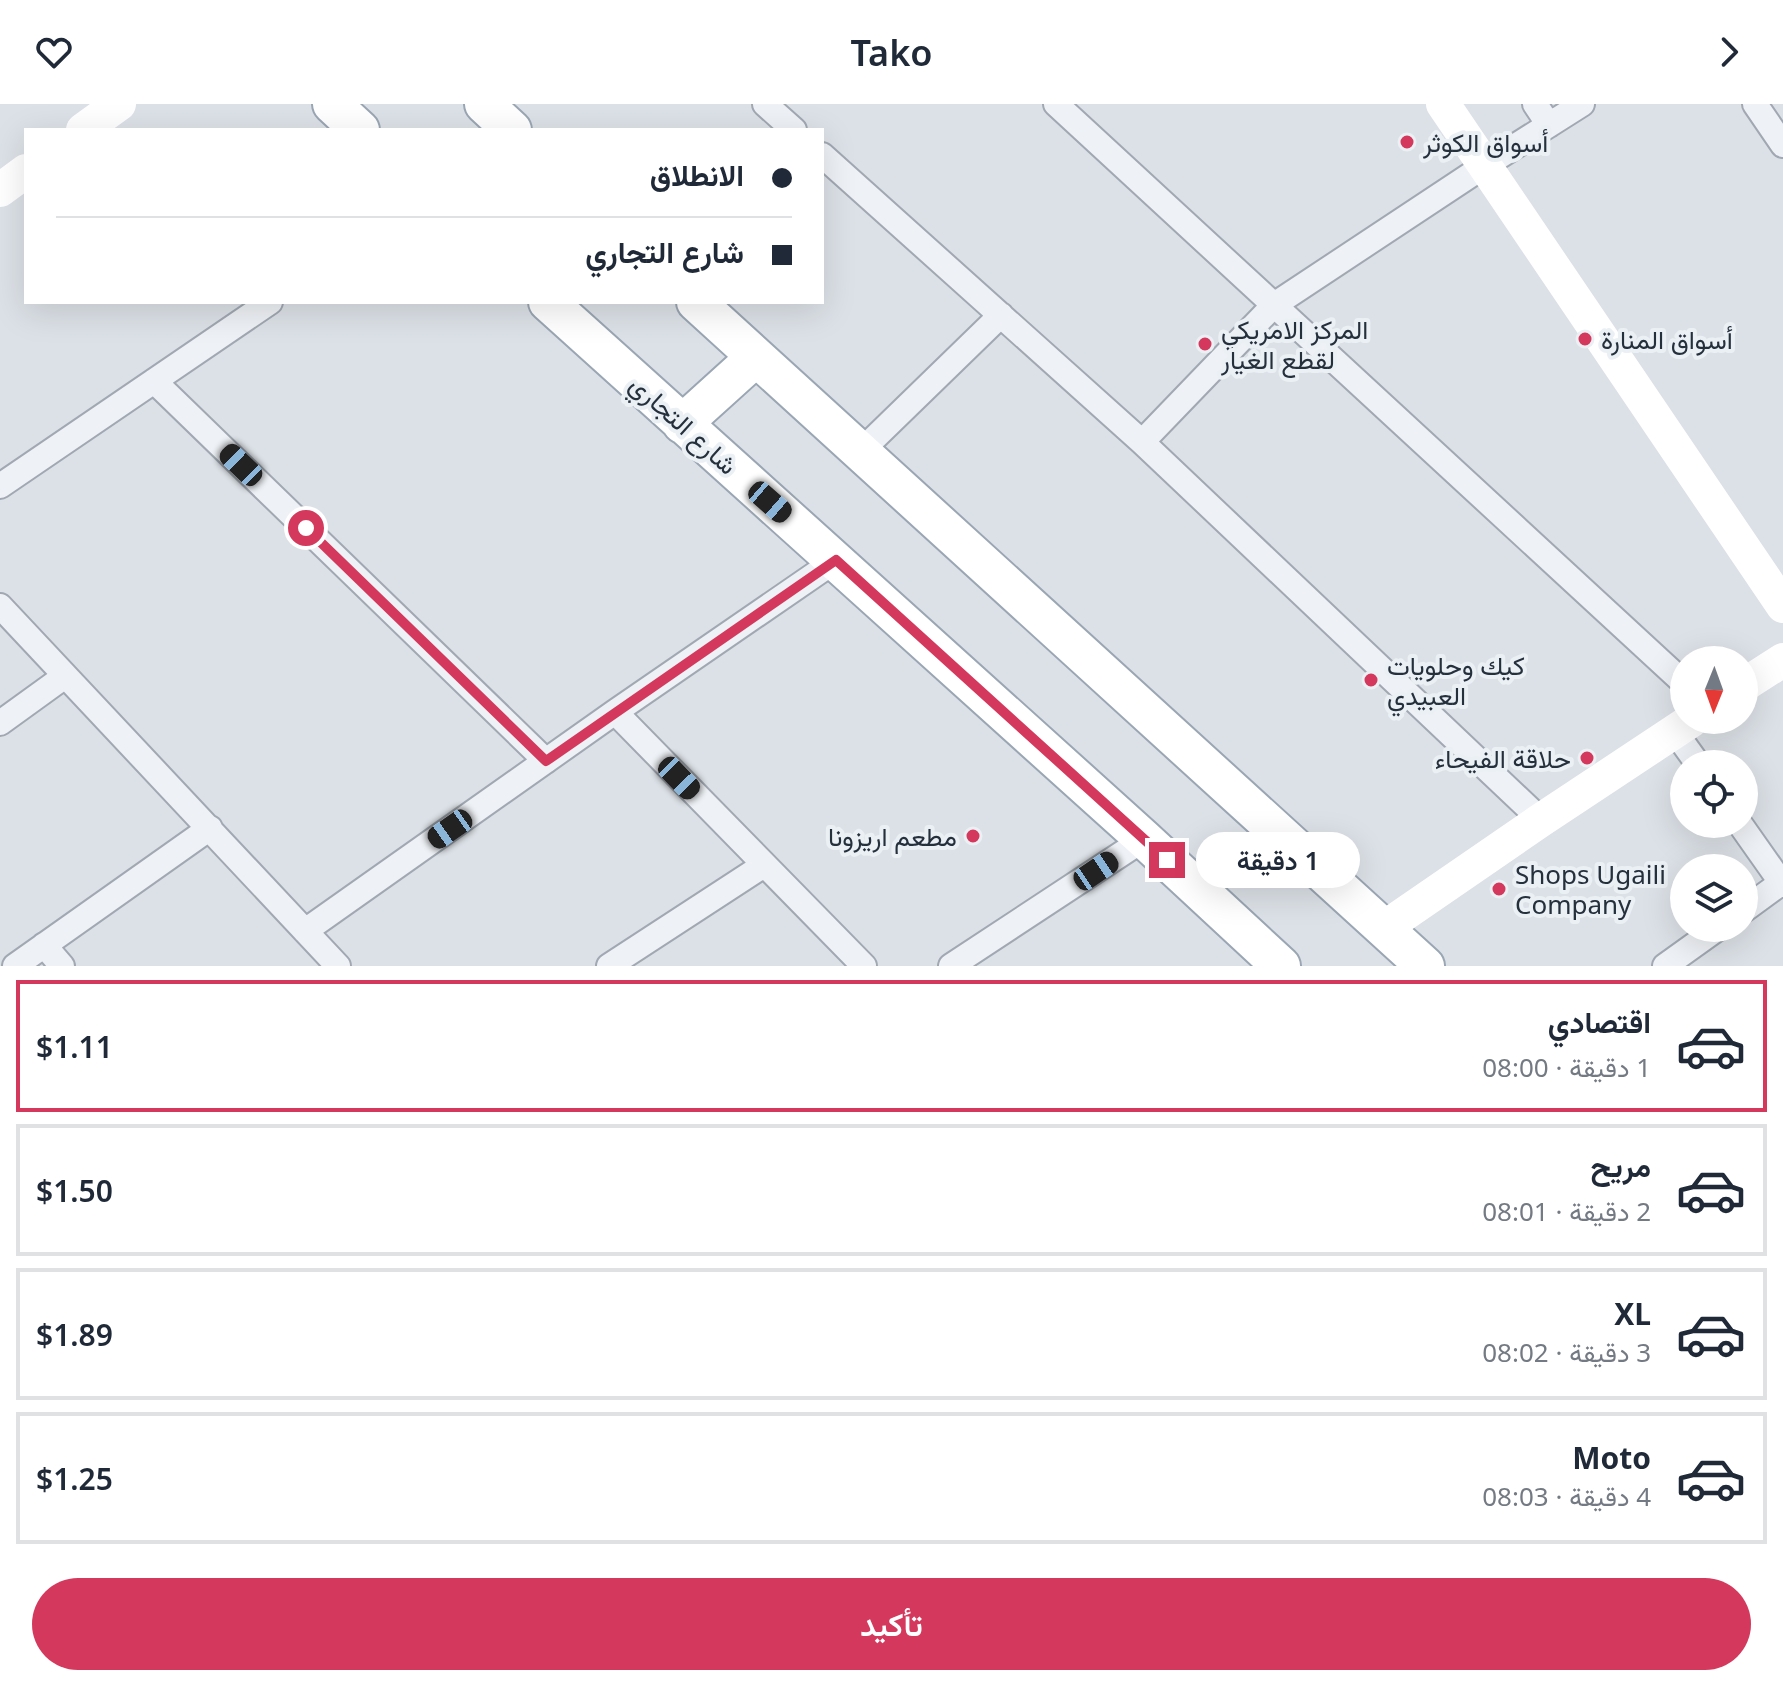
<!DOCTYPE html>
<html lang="ar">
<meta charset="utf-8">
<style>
:root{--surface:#fff;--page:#f6f6f7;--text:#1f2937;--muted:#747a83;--line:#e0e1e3;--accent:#d4385c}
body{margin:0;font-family:"Noto Sans",Vazirmatn,sans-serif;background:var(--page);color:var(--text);direction:rtl;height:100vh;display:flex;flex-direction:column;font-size:30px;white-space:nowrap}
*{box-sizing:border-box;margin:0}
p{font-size:26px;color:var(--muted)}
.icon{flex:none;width:44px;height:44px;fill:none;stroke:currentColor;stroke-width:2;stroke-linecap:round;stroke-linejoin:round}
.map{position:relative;height:862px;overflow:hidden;direction:ltr}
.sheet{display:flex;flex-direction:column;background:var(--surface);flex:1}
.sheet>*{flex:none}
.hud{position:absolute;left:24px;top:24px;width:800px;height:176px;border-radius:0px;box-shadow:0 8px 32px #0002;direction:rtl;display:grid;align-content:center;height:176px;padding:0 32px;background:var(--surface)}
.needle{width:52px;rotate:181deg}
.controls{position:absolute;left:1670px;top:542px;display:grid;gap:16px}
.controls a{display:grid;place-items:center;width:88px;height:88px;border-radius:50%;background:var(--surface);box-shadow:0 8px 32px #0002;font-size:40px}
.end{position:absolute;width:36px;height:36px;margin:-18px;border:10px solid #d4385c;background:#fff;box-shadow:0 0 0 4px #fff}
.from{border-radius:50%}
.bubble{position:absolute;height:56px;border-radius:28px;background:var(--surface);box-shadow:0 8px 32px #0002;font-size:26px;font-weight:600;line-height:56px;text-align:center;direction:rtl}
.car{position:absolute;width:24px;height:48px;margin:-24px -12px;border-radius:10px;box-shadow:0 0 6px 2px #0007;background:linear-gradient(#222 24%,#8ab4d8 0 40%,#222 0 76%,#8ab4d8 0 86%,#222 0)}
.hud b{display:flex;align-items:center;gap:28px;height:76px;font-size:30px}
.hud b+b{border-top:2px solid var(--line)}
.hud i{width:20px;height:20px;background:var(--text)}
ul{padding:14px 0 0;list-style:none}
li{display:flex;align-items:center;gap:24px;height:132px;margin:0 16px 12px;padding:0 16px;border:4px solid var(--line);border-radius:0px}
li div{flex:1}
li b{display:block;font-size:30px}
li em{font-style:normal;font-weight:600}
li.selected{border-color:var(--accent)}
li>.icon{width:72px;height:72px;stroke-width:1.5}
.button{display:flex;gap:16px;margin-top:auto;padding:16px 32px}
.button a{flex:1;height:92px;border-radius:48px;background:var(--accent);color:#fff;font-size:32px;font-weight:600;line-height:92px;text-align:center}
header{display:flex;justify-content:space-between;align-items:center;height:104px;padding:0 32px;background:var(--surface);font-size:36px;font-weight:600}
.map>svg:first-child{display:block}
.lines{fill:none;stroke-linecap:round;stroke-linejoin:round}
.street-casing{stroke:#a1a8b1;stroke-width:28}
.primary-casing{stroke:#9aa6b3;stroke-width:42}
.street{stroke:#eef1f5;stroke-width:24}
.secondary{stroke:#fff;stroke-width:34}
.primary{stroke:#fff;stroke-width:38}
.route{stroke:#d4385c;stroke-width:10}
.poi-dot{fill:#d4385c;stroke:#ebf0f5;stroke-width:3}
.labels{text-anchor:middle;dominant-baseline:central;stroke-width:8;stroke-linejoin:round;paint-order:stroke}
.poi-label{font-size:26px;fill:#25303d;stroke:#ebf0f5;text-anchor:start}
.street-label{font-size:26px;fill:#25303d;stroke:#ebf0f5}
</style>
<header><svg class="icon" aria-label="forward" viewBox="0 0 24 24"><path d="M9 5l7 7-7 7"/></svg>Tako<svg class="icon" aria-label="heart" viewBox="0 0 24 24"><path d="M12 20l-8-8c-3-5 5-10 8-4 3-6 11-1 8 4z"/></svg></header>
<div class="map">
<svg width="1783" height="862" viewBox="0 0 1783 862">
<rect width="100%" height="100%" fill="#dce1e7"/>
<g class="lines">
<g class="street-casing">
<path id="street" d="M765 0 794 26
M1056 0 1684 579
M1535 0 1549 21
M1755 0 1783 41
M822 51 1142 338 1541 716
M154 277 546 657
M1142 338 1274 201 1484 62 1582 0
M860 348 1001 211
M0 382 270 198
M0 502 338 862
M615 608 864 862
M0 619 65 572
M1675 628 1698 660
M1740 720 1783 781
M1744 806 1781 779
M305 827 615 608 836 456
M44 841 62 862
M15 862 210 724
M609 862 764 761
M951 862 1144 735
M1665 862 1718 824"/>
</g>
<g class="primary-casing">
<path id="primary" d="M332 0 360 26
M484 0 512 26
M548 198 1144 735 1281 862
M696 198 1425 862
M682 320 756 253"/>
</g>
<use href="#street" class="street"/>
<path class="secondary" d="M1443 0 1783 502
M83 26 119 0
M0 86 26 67
M1744 581 1783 556
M1384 824 1541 716 1692 616"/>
<use href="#primary" class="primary"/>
</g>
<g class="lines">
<path class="route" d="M306 424 546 657 836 456 1167 756"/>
</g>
<g class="poi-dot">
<circle cx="1407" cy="38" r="8"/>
<circle cx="1585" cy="235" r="8"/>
<circle cx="1205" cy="240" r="8"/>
<circle cx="1371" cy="576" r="8"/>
<circle cx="1587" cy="654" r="8"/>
<circle cx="973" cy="732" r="8"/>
<circle cx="1499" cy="785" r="8"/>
</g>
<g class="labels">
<g class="poi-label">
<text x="1423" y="38">أسواق الكوثر</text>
<text x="1221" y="225">المركز الامريكي<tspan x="1221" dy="30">لقطع الغيار</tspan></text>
<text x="1601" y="235">أسواق المنارة</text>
<text x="1387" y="561">كيك وحلويات<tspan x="1387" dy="30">العبيدي</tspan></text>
<text x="1571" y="654" text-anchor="end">حلاقة الفيحاء</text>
<text x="957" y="732" text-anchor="end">مطعم اريزونا</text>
<text x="1515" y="770">Shops Ugaili<tspan x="1515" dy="30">Company</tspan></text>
</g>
<g class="street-label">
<text transform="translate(684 320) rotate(42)">شارع التجاري</text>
</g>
</g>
</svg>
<div class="controls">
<a><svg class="needle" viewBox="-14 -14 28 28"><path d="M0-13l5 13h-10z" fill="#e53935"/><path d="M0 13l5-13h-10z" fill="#747a83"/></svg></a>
<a><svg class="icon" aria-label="locate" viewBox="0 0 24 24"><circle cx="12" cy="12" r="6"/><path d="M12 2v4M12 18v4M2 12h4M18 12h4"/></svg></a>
<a><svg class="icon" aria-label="layers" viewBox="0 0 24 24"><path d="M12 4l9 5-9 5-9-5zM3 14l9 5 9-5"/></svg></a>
</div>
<i class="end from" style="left:306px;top:424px"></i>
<i class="end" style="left:1167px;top:756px"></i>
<div class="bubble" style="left:1196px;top:728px;width:164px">1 دقيقة</div>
<i class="car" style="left:241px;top:361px;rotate:314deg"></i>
<i class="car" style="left:770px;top:398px;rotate:131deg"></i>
<i class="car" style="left:679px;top:674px;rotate:136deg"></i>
<i class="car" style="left:450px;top:725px;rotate:235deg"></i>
<i class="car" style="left:1096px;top:767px;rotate:56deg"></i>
<div class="hud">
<b><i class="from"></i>الانطلاق</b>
<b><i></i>شارع التجاري</b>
</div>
</div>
<section class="sheet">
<ul>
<li class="selected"><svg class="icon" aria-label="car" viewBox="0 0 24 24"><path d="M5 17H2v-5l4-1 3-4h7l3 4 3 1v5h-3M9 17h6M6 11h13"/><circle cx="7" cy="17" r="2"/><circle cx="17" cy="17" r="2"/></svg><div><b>اقتصادي</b><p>1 دقيقة · 08:00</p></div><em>$1.11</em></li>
<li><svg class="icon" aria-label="car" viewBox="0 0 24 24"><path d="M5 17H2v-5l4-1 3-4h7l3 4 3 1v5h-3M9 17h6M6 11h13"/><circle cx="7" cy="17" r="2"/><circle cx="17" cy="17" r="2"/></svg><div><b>مريح</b><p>2 دقيقة · 08:01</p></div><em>$1.50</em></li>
<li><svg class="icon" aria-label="car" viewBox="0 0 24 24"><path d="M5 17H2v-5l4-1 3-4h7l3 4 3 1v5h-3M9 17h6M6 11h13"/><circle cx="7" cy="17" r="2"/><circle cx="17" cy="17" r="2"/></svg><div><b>XL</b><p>3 دقيقة · 08:02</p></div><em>$1.89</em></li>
<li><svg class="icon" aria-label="car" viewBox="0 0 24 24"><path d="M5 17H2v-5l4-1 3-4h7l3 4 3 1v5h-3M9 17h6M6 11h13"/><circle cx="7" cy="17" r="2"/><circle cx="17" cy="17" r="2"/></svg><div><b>Moto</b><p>4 دقيقة · 08:03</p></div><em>$1.25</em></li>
</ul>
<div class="button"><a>تأكيد</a></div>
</section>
